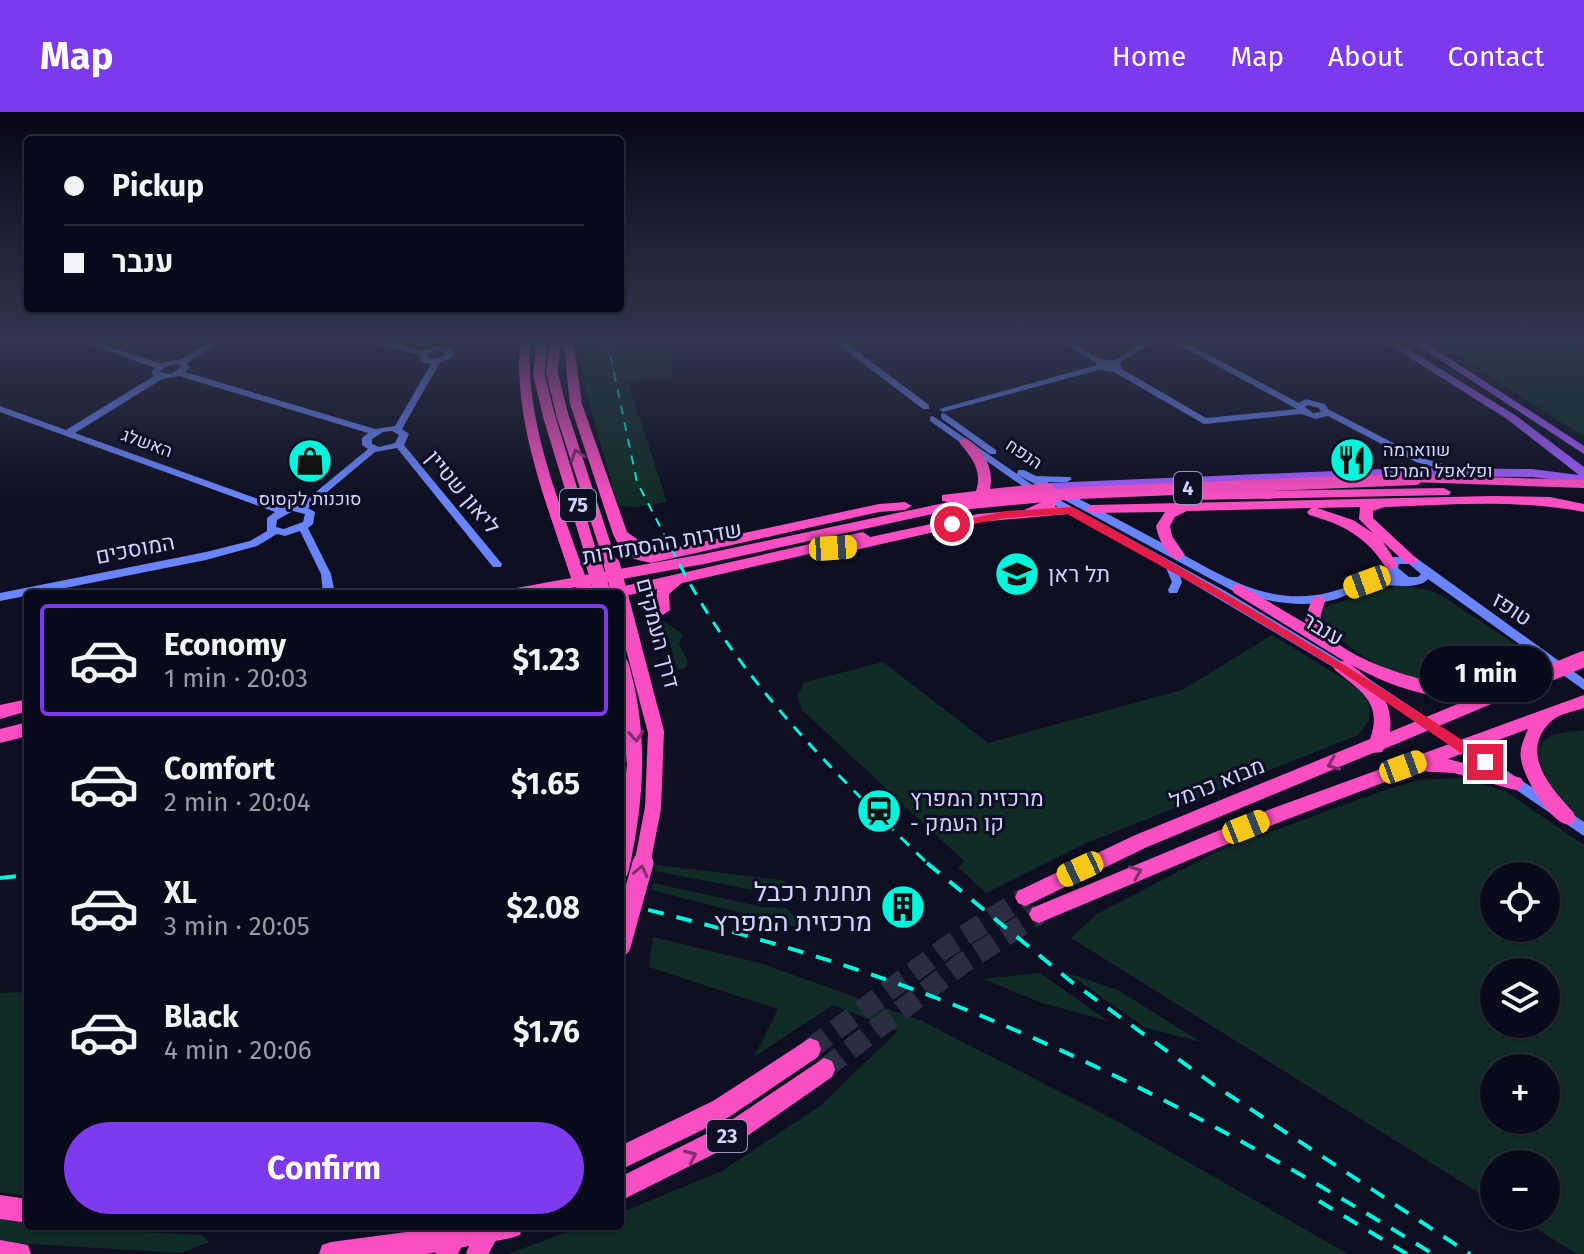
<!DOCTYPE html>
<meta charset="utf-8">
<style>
:root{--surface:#0a0b1a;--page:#181927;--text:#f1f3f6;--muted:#999ba2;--line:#2a2b39;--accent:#7c3aed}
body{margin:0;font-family:"Fira Sans",Heebo,sans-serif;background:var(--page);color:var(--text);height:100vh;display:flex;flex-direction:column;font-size:30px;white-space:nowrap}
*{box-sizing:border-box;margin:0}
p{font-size:26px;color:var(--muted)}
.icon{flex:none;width:44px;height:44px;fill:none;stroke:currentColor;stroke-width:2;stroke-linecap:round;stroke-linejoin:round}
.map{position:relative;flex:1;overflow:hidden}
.sheet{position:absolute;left:24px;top:478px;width:600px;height:640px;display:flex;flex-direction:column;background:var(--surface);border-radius:8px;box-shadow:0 2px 6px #0004,0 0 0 2px var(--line)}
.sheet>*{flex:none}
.guide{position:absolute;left:24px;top:24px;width:600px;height:176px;border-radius:8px;box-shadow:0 2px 6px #0004,0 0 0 2px var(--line);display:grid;align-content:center;height:176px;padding:0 40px;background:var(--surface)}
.buttons{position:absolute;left:1480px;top:750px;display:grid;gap:16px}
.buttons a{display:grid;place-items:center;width:80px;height:80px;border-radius:50%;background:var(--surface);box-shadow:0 2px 6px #0004,0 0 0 2px var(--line);font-size:40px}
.end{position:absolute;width:36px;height:36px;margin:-18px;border:10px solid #e11d48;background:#fff;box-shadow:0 0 0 4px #fff}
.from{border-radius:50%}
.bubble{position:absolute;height:56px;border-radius:28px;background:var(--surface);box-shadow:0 2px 6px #0004,0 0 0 2px var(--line);font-size:26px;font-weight:700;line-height:56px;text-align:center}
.car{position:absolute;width:24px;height:48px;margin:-24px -12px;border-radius:10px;box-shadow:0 0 6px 2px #0007;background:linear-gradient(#f5c518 24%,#345 0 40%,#f5c518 0 76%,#345 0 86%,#f5c518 0)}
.guide b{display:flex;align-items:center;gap:28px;height:76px;font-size:30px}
.guide b+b{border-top:2px solid var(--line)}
.guide i{width:20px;height:20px;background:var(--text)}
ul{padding:14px 0 0;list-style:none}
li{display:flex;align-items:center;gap:24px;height:112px;margin:0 16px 12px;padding:0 24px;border:4px solid transparent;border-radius:8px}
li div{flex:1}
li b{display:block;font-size:30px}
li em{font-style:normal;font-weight:700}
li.current{border-color:var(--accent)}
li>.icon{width:72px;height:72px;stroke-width:1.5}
.action{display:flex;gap:16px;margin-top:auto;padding:16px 40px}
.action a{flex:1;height:92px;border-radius:48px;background:var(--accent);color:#fff;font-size:32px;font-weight:700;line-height:92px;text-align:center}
header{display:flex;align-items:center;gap:48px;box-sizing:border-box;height:112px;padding:0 40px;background:var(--accent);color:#fff}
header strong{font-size:38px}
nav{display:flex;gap:44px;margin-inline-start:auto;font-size:28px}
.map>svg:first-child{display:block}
.green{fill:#112c26;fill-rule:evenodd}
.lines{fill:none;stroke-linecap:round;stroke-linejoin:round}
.highway-tunnel{stroke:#2b2d43;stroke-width:21;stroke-dasharray:21 11;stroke-linecap:butt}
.secondary{fill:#6a84fb;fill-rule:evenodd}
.primary{fill:#9f5bfb;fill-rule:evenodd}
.highway{fill:#fa4fc3;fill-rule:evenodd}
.rail-far2{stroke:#07f4dc;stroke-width:2;stroke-dasharray:9 8;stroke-linecap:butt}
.rail-far1{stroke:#07f4dc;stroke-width:3;stroke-dasharray:12 10;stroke-linecap:butt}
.rail{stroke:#07f4dc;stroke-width:4;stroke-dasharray:16 13;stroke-linecap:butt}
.highway-bridge-far2{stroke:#fa4fc3;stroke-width:12}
.highway-bridge-far1{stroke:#fa4fc3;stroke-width:16}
.highway-bridge{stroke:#fa4fc3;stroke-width:21}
.oneway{stroke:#842f72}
.route{fill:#e11d48}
.labels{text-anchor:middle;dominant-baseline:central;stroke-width:6;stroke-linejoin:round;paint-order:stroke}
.far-street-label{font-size:18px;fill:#d0d4fe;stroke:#0e0f22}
.far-poi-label{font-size:18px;fill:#d0d4fe;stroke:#0e0f22;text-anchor:start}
.shield{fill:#0e0f22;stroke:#9699bc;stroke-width:2}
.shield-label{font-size:20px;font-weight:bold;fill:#d0d4fe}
.street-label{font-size:22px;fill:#d0d4fe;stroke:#0e0f22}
.poi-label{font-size:22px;fill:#d0d4fe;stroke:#0e0f22;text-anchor:start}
.near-poi-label{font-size:26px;fill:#d0d4fe;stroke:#0e0f22;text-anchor:end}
</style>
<header>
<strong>Map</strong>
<nav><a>Home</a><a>Map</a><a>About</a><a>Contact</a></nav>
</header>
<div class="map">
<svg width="1584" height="1142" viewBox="0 0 1584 1142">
<rect width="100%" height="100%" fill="#0e0f22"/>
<path class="green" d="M581 227H626L627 238 670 237 672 264 628 270 667 390 637 395 618 394 583 269Z
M1433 227H1560L1584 238V325Z
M1399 473 1429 478 1444 485 1536 546C1515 555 1495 566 1473 571 1420 583 1357 548 1324 511V497L1330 493Z
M642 496 683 522 679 532 688 549 687 555 677 558 668 524 648 511Z
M1272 523 1359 576 1369 591V609L1358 623 1087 731 986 781 958 755 965 750 802 598 797 584 805 570 883 550 988 631 1182 578Z
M1584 618V712C1568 700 1521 645 1547 626 1555 620 1573 620 1584 618Z
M1460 666 1505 679 1584 733V1142H1577L1516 1104H1546V1052H1494V1090L1071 826 1097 802 1218 739 1385 678 1419 668ZM1494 764H1546V816H1494ZM1494 860H1546V912H1494ZM1494 956H1546V1008H1494Z
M657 753 781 768 786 770 789 777 753 778 655 759Z
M653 771 763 795 786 796 806 817 651 778Z
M653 825 760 851 922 909 1115 1008 1348 1142H508L584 1114H620V1101L722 1059 820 994 898 919 833 893 754 945 778 897 649 855Z
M1040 861 1108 909 1042 891 983 867Z
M1067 861 1118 878 1201 930 1146 916Z
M28 880V1084L0 1080V881Z
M0 1107 28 1111V1114L202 1123 209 1130 181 1141 0 1130Z"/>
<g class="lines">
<path class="highway-tunnel" d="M810 937 948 834 1025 785
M824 957 963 851 1039 802"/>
<path class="secondary" d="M0 227H7L0 231Z
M74 227H87L159 251 181 247 214 227H224L187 251 190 255 185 260 375 317 395 314 431 252 421 250 420 243 359 227H375L423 238 438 234 451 236 454 244 439 252 402 317 409 322 404 333 502 452 501 455H493L397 336 375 340 308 396 315 400 313 412 308 416 331 462 335 482H323L321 462 300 419 285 424 277 422 257 434 206 448 0 489V481L206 440 250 429 267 419V406L275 400 0 300V294L66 318 154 264 151 261 155 256ZM439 239 444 240 445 243 435 247 428 246V242ZM178 252 181 255 170 262 160 260 165 255ZM179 264 368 321 362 326V333L368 337 299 394 292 392 283 396 75 321 162 267ZM392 319 399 323 395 331 379 335 372 332V327L383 320ZM293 399 305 402 303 410 284 417 276 415 277 408Z
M831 227H841L929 293V297H923Z
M1059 227C1078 227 1093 250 1112 248 1126 246 1137 227 1158 227L1120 250 1122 257 1206 306 1297 297 1168 227H1179L1299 291 1306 287 1325 292 1328 297 1422 346 1460 357 1462 359 1457 362 1416 350 1328 304 1316 307 1301 302 1204 312 1114 260 1099 258 943 300 939 297 1097 253 1096 251ZM1308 293 1319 296 1321 300 1313 301 1305 295Z
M1577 227H1584V231Z
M944 301 996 338V342H990L941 306V302Z
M933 304 1017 362 1018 358H1024L1036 364 1070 365 1072 367 1067 370H1047C1086 390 1124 411 1162 431 1229 467 1281 506 1358 470 1372 464 1385 459 1391 445H1415L1584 567V578L1428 467C1417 480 1384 470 1368 474 1356 477 1345 485 1333 488 1299 497 1268 489 1235 480L1018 363 1034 374 1227 480 1351 555 1353 558 1347 563 1343 561 1180 464 1182 470 1177 481H1169L1168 478 1172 470 1166 456 1028 378 930 309V305ZM1399 452H1409L1421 462 1418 465H1409L1398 456Z
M1366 565 1584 710V724L1362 573 1360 570 1362 567Z"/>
<path class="primary" d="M1380 227H1392L1515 303 1584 355V371L1532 365 1406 364 1047 379 1041 375 1047 371 1406 356 1532 357 1579 363 1507 307Z
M1408 227H1420L1584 334V342Z"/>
<path class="highway" d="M520 227H530C525 309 558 387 585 463L704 442 949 390 942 389V383L976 379C983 358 971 345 959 330L965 326C983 335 995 358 990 377L1047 371 1052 372 1059 384 1055 395 1069 394 1076 398 1069 402 978 410 851 439 844 434 682 471 669 482 670 498 663 503 656 498 657 477 620 485V482H583L579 481 576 475 540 482H504L511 477 571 466C546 389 513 310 520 227ZM1043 380 1044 389 1024 398 978 402 870 425 863 420 611 477 590 473 704 452 960 396 967 392 963 388Z
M537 227H547L545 263 555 304 549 308 543 304 533 263Z
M550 227H560L558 261 568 302 562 306 556 302 546 261Z
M563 227H573L582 292 627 420 637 427 644 440 651 441 879 392 905 390 912 394 905 398 879 400 651 451 634 447 626 433 618 432 613 422 570 292Z
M1416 363 1584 368V376L1411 370 1410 367Z
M1444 376 1451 380 1449 383 1192 388 1185 384 1192 380Z
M1492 384 1550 385 1584 392V400C1519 387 1450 393 1385 395L1373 399V406L1418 448 1416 451H1406L1383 430 1398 453 1391 458 1386 456C1368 426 1343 412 1309 403L1307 400 1311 396 1187 399 1175 405 1170 414 1172 424 1185 443 1178 448C1166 443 1158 426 1156 414L1165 400 1092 401 1085 397 1092 393ZM1360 395 1359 407 1373 421 1353 408 1317 396Z
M1239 472 1308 513 1305 508 1311 489 1318 484 1323 485 1325 489C1324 494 1320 502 1321 507 1323 543 1427 572 1458 574 1472 575 1488 569 1501 574L1540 559 1546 561 1548 565 1546 569 1384 637 1382 640 1373 641 1145 736 1032 791 1025 794 1018 791 1015 785 1018 779 1133 724 1370 627C1383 591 1361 579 1335 558L1333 554 1335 550 1344 549 1234 481 1232 477 1234 473ZM1350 552C1385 572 1430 589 1472 586L1390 620C1394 587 1374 570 1350 552Z
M620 542C630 546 630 558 633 568 648 633 643 693 629 758L627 764 620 767V713L627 653 620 584Z
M1584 583V596C1575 599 1561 602 1554 607 1516 638 1551 676 1573 700L1576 706 1573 712C1554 719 1523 665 1521 647 1519 636 1524 627 1528 617L1448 647 1521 666 1524 671 1521 676 1515 678 1454 661 1414 659 1280 710 1039 811 1032 808 1029 802 1032 796 1268 698Z
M28 587V599L0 607V593Z
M28 610V624L0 631V617Z
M810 926 818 929 821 937 818 945 729 1005 620 1058V1034L713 989Z
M824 946 832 949 835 957 832 965 740 1029 620 1089V1065L724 1013Z
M0 1083 28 1087V1111L0 1107Z
M451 1114H523L520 1123 511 1126 427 1142H319L322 1133 331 1130Z
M0 1128 28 1133 31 1142H0Z"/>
<path class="rail-far2" d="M607 227 637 370 681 455"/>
<path class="rail-far1" d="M680 453C741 571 835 661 929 753"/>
<path class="rail" d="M927 751 1073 871 1214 973 1470 1142
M0 766 28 763
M620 791C728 817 835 847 939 887 1113 954 1275 1044 1433 1142
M1319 1089 1407 1142"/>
<path class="highway-bridge-far2" d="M562 302 612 455
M549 304 595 455
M960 392 1078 381 1416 367"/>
<path class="highway-bridge-far1" d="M594 453 603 482
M612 453 656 620 653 696 642 753
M1540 565 1584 547"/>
<path class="highway-bridge" d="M620 834 643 751
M446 1142 461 1114
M477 1142 491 1114"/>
</g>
<defs><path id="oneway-chevron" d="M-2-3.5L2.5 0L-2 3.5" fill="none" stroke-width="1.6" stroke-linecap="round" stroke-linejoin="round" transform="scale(2)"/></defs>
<g class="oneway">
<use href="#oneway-chevron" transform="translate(577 343) rotate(-109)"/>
<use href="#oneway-chevron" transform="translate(636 624) rotate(86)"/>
<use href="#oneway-chevron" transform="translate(1333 652) rotate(158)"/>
<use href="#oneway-chevron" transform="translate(641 759) rotate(-77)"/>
<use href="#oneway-chevron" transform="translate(1136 760) rotate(-22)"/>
<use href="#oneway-chevron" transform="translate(691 1044) rotate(-25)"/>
</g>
<linearGradient id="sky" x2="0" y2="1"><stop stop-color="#080813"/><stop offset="0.59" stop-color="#30374f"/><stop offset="1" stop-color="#30374f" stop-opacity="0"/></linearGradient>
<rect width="1584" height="387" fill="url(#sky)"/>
<path class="route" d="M1073 395C1216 474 1354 556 1490 646V654H1480L1337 557 1219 486 1067 402 1006 406 952 416 947 412 1006 399Z"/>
<defs>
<g id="restaurant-disc" transform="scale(2.3)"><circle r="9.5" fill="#07f4dc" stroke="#0e0f22"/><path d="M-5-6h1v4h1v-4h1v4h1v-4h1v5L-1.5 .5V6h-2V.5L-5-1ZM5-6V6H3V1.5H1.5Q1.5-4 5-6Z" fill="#111"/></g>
<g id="shop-disc" transform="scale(2.3)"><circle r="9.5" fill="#07f4dc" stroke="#0e0f22"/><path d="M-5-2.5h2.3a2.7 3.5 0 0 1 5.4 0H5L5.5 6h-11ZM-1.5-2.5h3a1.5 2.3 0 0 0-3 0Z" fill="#111"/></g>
<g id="university-disc" transform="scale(2.3)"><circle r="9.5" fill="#07f4dc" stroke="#0e0f22"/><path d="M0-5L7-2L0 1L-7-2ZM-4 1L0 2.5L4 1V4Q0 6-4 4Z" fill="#111"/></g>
<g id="station-disc" transform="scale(2.3)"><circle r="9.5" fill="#07f4dc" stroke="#0e0f22"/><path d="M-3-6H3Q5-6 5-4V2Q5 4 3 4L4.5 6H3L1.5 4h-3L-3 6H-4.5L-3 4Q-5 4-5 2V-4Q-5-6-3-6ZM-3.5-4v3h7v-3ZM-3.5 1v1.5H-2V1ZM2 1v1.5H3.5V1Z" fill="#111"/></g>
<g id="building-disc" transform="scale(2.3)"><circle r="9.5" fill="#07f4dc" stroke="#0e0f22"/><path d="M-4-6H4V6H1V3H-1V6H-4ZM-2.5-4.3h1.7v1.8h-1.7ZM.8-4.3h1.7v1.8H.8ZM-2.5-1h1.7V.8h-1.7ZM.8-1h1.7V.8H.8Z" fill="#111"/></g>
</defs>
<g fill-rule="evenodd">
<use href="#restaurant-disc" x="1352" y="348"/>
<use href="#shop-disc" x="310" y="349"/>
<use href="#university-disc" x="1017" y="462"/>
<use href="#station-disc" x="879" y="699"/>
<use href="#building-disc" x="903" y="795"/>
</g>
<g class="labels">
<g class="far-street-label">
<text transform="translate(147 331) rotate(20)">האשלג</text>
<text transform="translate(1024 342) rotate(34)">הנפח</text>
</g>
<g class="far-poi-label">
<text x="1383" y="338">שווארמה<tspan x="1383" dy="21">ופלאפל המרכז</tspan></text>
<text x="310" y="387" text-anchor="middle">סוכנות לקסוס</text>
</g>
<g class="shield">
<rect x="1174" y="360" width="28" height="32" rx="6"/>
<rect x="560" y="377" width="36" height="32" rx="6"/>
<rect x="707" y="1008" width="40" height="32" rx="6"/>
</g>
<g class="shield-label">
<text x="1188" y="376">4</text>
<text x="578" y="393">75</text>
<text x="727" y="1024">23</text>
</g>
<g class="street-label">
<text transform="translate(463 380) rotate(50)">ליאון שטיין</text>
<text transform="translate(662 431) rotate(-10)">שדרות ההסתדרות</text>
<text transform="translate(135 437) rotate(-11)">המוסכים</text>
<text transform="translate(1512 497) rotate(34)">טופז</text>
<text transform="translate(1323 517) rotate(31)">ענבר</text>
<text transform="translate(658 521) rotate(75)">דרך העמקים</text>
<text transform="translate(1217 671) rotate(-22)">מבוא כרמל</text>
</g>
<g class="poi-label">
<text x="1048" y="462">תל ראן</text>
<text x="910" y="686">מרכזית המפרץ<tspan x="910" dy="25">- קו העמק</tspan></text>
</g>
<g class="near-poi-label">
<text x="872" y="780">תחנת רכבל<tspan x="872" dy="30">מרכזית המפרץ</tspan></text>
</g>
</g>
</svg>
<div class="buttons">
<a><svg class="icon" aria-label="locate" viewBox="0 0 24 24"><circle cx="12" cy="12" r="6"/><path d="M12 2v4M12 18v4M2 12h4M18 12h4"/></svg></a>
<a><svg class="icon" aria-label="layers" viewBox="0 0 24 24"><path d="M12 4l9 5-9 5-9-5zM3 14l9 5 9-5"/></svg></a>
<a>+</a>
<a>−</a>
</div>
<i class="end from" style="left:952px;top:412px"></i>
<i class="end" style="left:1485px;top:650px"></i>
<div class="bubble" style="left:1420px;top:534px;width:132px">1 min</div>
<i class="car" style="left:833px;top:436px;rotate:86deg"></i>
<i class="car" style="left:1367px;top:470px;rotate:250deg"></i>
<i class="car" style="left:1403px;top:655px;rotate:70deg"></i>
<i class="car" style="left:1246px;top:715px;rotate:68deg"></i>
<i class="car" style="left:1080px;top:757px;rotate:245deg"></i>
<div class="guide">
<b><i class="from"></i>Pickup</b>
<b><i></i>ענבר</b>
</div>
<section class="sheet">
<ul>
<li class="current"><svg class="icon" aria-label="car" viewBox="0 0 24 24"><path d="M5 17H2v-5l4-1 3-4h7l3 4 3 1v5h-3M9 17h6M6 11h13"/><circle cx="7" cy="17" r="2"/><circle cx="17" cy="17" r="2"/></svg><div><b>Economy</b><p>1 min · 20:03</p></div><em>$1.23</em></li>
<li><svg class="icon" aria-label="car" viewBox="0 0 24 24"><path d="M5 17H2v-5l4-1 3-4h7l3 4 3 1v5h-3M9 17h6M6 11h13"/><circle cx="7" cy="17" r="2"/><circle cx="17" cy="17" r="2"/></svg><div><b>Comfort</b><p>2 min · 20:04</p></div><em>$1.65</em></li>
<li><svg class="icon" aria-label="car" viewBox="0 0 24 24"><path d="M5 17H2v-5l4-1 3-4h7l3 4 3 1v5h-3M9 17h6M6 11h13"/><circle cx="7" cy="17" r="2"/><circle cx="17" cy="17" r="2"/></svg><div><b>XL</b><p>3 min · 20:05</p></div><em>$2.08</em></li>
<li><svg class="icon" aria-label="car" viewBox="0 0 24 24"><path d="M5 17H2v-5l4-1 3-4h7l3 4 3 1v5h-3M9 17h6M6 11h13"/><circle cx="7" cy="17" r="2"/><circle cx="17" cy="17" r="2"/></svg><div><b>Black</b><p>4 min · 20:06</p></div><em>$1.76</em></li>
</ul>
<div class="action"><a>Confirm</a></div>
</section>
</div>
